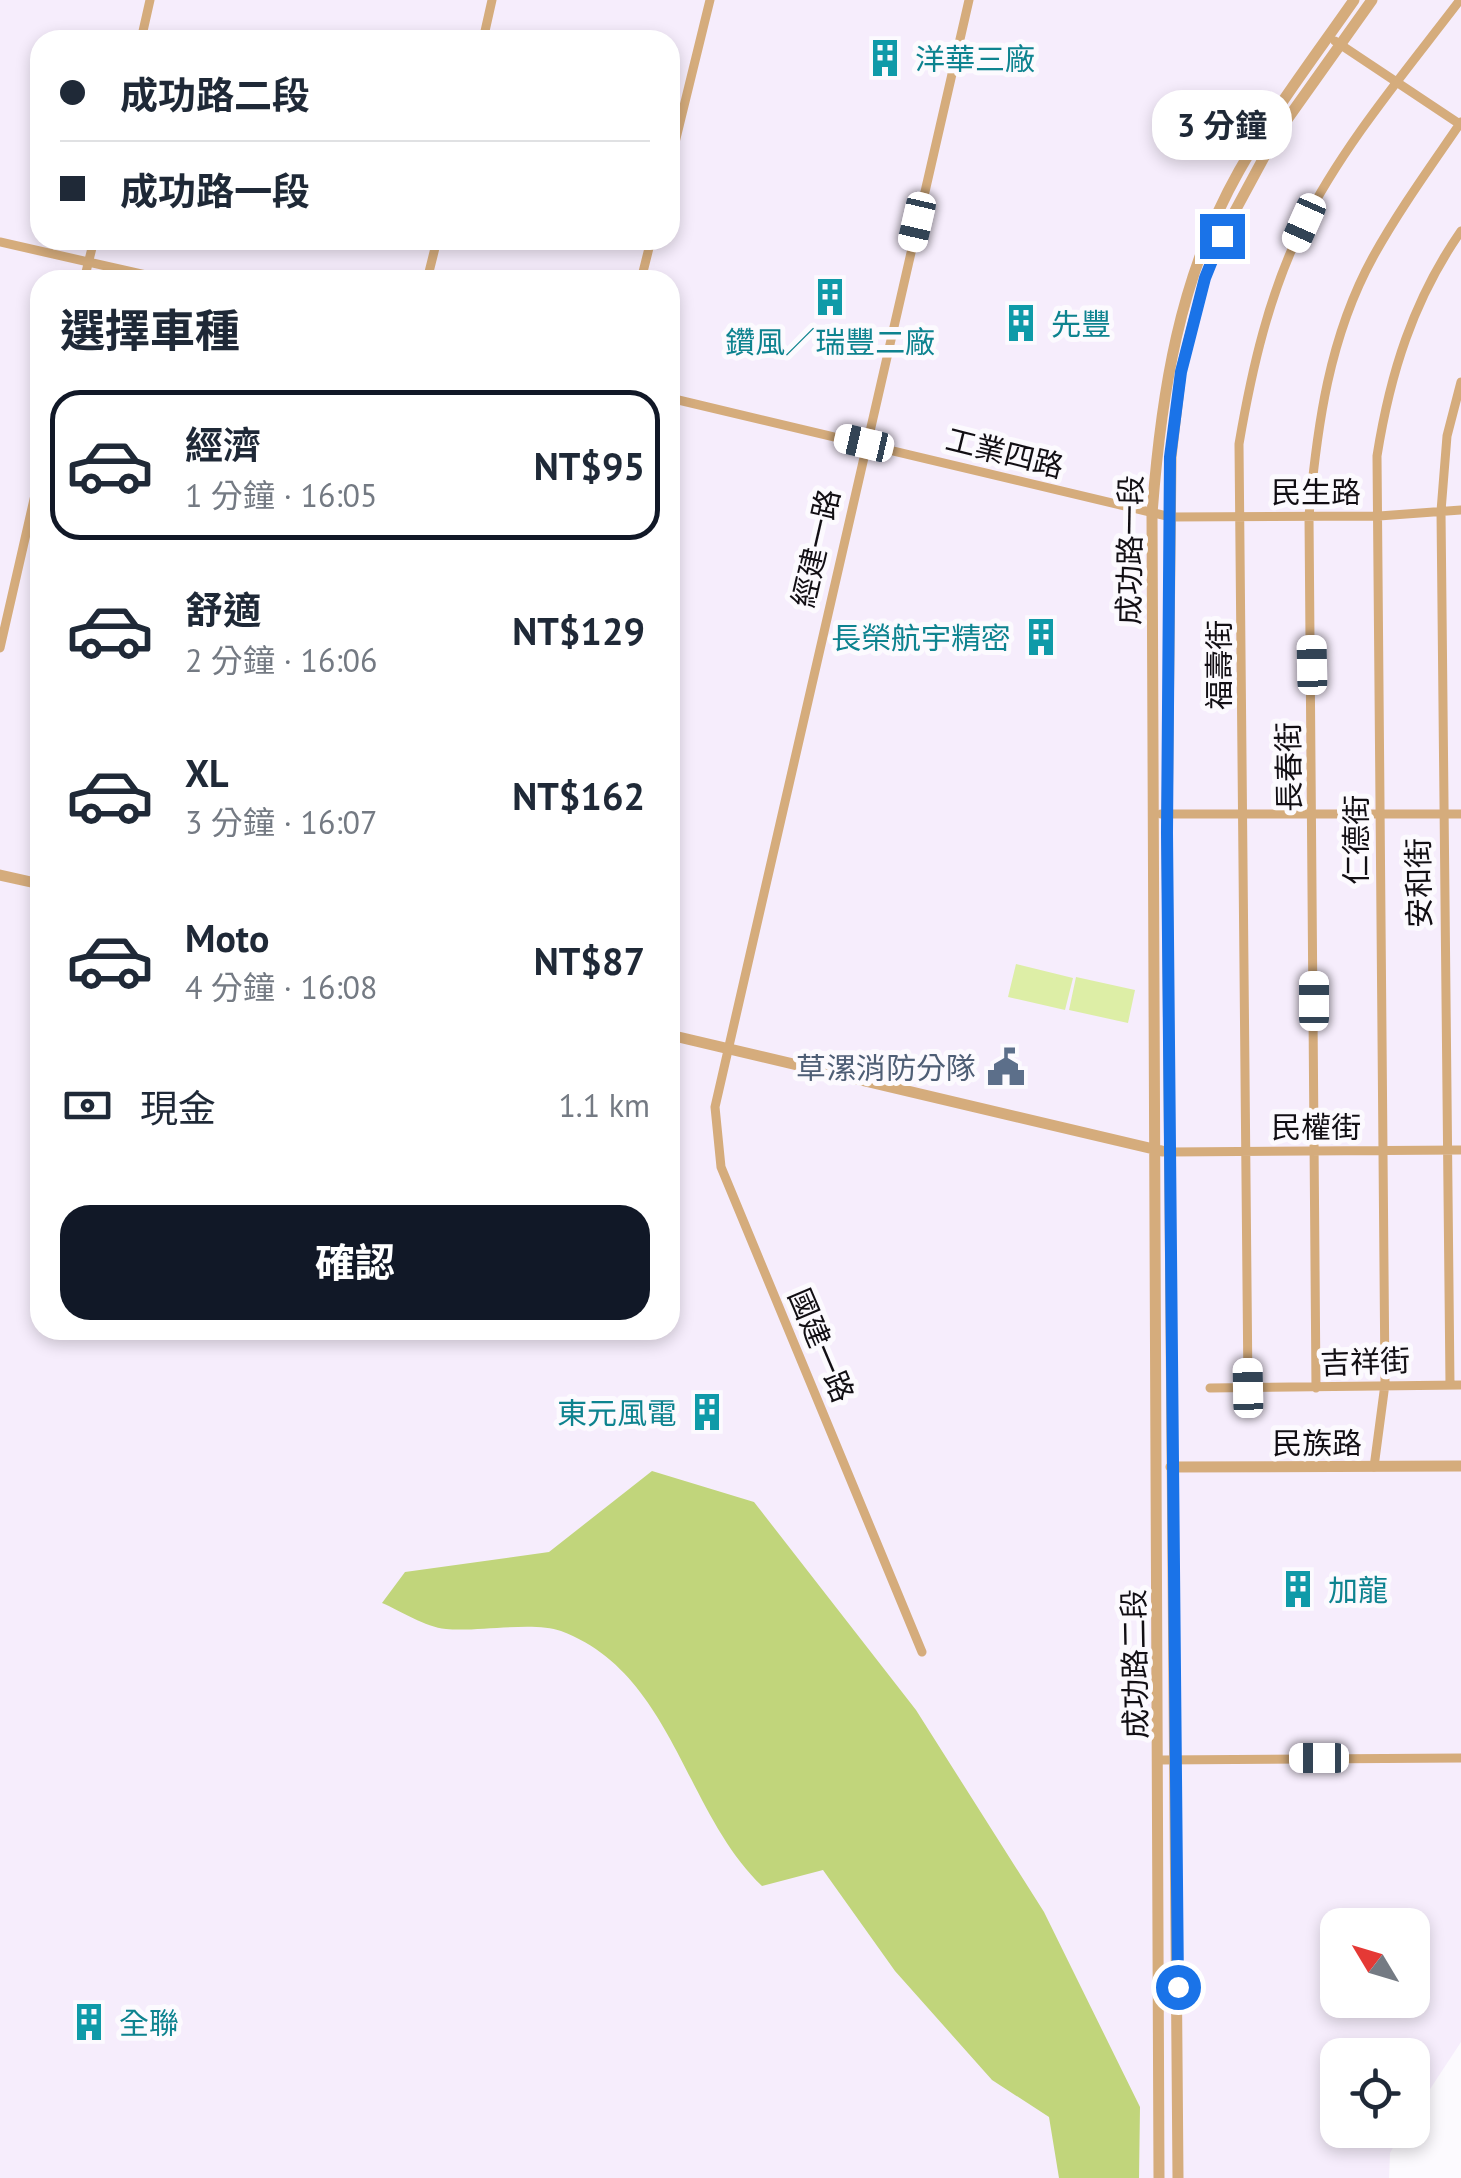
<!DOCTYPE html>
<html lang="zh-TW">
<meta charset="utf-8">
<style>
:root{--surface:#fff;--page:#f6f6f7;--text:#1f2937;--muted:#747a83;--line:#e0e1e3;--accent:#111827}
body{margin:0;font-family:"PT Sans","Noto Sans TC",sans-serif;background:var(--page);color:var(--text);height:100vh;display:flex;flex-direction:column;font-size:38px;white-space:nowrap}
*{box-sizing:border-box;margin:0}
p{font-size:32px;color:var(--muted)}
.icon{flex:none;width:55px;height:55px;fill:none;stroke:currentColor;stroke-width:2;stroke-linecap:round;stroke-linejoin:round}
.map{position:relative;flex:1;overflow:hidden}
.sheet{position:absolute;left:30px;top:270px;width:650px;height:1070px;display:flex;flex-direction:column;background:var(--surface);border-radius:30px;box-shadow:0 5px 15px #0003}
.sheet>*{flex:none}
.hud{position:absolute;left:30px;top:30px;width:650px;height:220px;border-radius:30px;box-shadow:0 5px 15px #0003;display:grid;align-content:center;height:220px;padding:0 30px;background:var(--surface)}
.needle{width:65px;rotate:308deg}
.fabs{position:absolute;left:1320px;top:1908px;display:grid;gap:20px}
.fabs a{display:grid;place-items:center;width:110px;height:110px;border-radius:20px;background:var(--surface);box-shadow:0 5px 15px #0003;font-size:50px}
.end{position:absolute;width:45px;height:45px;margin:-22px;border:12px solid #1a73e8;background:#fff;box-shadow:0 0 0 5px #fff}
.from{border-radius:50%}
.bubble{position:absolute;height:70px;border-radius:30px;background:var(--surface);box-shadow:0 5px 15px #0003;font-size:32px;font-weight:700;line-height:70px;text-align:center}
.car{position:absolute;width:30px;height:60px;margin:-30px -15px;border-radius:12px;box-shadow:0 0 8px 2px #0007;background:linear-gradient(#fff 24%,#345 0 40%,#fff 0 76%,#345 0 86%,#fff 0)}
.hud b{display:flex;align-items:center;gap:35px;height:95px;font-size:38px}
.hud b+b{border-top:2px solid var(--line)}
.hud i{width:25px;height:25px;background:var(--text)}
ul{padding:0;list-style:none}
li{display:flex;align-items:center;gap:30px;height:150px;margin:0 20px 15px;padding:0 10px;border:5px solid transparent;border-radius:30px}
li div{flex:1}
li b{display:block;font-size:38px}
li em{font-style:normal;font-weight:700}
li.selected{border-color:var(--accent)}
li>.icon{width:90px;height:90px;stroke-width:1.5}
h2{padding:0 30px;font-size:45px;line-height:120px}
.pay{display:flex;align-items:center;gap:25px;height:110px;padding:0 30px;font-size:38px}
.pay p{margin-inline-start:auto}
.button{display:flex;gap:20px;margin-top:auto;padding:20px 30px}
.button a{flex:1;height:115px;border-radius:30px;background:var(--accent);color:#fff;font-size:40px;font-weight:700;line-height:115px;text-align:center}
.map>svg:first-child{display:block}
.built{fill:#f6edfc;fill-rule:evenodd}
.green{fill:#ddeea6}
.forest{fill:#c1d57b}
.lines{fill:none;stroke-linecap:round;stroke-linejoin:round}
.minor{stroke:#d5ac7c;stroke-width:9}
.tertiary{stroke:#d5ac7c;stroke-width:11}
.route{stroke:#1a73e8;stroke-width:12}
.labels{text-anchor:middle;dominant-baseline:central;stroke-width:10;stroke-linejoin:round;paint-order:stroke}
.culture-label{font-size:30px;fill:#0d838f;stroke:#fcfafe;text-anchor:start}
.street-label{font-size:30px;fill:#120f14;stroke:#fcfafe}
.service-label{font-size:30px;fill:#4e5e75;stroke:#fcfafe;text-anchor:end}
</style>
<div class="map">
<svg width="1461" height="2178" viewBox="0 0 1461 2178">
<rect width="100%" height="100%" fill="#fcfafe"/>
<path class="built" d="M0 0H1461V2042L1413 2115 1412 2055H1338V2130H1403L1390 2153 1389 2178H0ZM40 40H670V240H40ZM40 280H670V1330H40ZM1338 1925H1412V2000H1338Z"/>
<path class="green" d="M1016 964 1073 978 1065 1010 1008 997Z
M1076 977 1135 990 1128 1023 1069 1010Z"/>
<path class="forest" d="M652 1471 754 1502 916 1710 1044 1912 1140 2107 1139 2178H1059L1049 2117 992 2080 895 1971 823 1870 762 1886C684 1812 673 1673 561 1631 534 1621 478 1632 446 1629 425 1627 401 1611 382 1603L405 1572 549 1552Z"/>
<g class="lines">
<path class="minor" d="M141 40 150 0
M483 40 492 0
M1335 41 1461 125
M670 163 710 0
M0 242 168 280
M84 280 94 240
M427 280 437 240
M641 280 651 240
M670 398 1171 517 1379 516 1461 510
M0 648 40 473
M1161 814H1461
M1171 1152 1461 1150
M1450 1385 1441 511 1447 436 1461 382
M1210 1388 1461 1385
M1316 1388 1309 516C1317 426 1329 337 1373 257 1399 210 1431 166 1461 122
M1248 1389 1239 444C1252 368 1269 294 1303 225 1343 145 1406 71 1460 0
M1374 1467 1385 1384 1377 456C1390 374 1413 300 1461 231
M922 1652 721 1167 715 1107 969 0
M1160 1760 1461 1758"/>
<path class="tertiary" d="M0 875 40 884
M670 1035 1162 1151
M1171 1467 1461 1466
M1159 2178 1152 514C1161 394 1179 277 1239 171 1273 111 1315 56 1354 0
M1178 2178 1167 833 1171 457 1181 371 1205 278 1222 235 1276 135 1372 0"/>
</g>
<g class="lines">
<path class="route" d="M1178 1987 1167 833 1170 457 1181 372 1205 278 1222 236"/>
</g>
<defs>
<g id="building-bare" transform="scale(3)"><path d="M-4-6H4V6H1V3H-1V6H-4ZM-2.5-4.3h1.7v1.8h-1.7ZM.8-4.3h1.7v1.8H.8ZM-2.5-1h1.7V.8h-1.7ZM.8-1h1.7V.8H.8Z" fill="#0f9aa8" stroke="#fcfafe" stroke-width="2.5" paint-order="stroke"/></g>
<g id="civic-bare" transform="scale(3)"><path d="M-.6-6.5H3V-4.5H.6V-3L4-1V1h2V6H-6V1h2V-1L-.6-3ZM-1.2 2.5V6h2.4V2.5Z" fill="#5c6f8a" stroke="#fcfafe" stroke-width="2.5" paint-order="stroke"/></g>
</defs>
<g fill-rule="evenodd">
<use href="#building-bare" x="885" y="58"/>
<use href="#building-bare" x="830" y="297"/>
<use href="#building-bare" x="1021" y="323"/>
<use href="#building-bare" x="1041" y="637"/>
<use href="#civic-bare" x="1006" y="1067"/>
<use href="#building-bare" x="707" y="1412"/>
<use href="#building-bare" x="1298" y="1589"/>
<use href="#building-bare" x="89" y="2022"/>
</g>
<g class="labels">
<g class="culture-label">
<text x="915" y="58">洋華三廠</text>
<text x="1051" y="323">先豐</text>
<text x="830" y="341" text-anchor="middle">鑽風／瑞豐二廠</text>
<text x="1011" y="637" text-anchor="end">長榮航宇精密</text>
<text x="677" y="1412" text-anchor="end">東元風電</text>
<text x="1328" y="1589">加龍</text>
<text x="119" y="2022">全聯</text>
</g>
<g class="street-label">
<text transform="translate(1005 452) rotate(14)">工業四路</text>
<text x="1316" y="491">民生路</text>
<text transform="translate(815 548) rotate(-77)">經建一路</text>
<text transform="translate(1129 550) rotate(-89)">成功路一段</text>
<text transform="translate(1218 665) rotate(-90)">福壽街</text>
<text transform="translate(1288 767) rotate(-91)">長春街</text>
<text transform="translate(1355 840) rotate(-90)">仁德街</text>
<text transform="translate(1418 883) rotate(-91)">安和街</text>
<text x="1316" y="1126">民權街</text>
<text transform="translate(822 1345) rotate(67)">國建一路</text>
<text transform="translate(1365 1361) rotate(-2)">吉祥街</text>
<text x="1317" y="1442">民族路</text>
<text transform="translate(1134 1664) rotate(-91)">成功路二段</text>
</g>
<g class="service-label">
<text x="976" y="1067">草漯消防分隊</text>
</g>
</g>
</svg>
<div class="fabs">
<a><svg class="needle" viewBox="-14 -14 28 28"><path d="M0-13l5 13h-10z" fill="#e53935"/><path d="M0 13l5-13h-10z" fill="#747a83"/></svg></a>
<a><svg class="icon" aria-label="locate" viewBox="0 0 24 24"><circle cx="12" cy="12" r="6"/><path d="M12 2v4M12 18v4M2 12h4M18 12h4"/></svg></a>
</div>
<i class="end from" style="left:1178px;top:1987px"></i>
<i class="end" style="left:1222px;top:236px"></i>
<div class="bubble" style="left:1152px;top:90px;width:140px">3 分鐘</div>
<i class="car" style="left:917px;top:222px;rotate:193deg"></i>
<i class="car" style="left:1304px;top:223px;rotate:204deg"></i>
<i class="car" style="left:864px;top:443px;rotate:283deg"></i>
<i class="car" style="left:1312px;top:665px;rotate:359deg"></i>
<i class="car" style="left:1314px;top:1001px;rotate:0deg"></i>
<i class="car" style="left:1248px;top:1388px;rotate:359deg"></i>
<i class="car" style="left:1319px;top:1758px;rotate:270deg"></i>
<div class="hud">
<b><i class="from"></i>成功路二段</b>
<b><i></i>成功路一段</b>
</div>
<section class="sheet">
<h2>選擇車種</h2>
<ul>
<li class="selected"><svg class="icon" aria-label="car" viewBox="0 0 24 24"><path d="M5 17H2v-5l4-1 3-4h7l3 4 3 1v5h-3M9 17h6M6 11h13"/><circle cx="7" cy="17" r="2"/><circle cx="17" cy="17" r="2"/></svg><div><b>經濟</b><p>1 分鐘 · 16:05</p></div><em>NT$95</em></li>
<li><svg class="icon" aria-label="car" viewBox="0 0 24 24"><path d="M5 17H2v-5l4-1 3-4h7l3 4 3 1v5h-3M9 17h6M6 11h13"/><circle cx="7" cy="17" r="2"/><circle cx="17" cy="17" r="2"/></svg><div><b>舒適</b><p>2 分鐘 · 16:06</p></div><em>NT$129</em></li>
<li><svg class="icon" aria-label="car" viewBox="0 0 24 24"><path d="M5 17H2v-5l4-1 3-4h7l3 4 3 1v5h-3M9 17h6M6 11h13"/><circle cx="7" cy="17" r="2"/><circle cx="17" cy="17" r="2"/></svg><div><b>XL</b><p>3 分鐘 · 16:07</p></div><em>NT$162</em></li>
<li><svg class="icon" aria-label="car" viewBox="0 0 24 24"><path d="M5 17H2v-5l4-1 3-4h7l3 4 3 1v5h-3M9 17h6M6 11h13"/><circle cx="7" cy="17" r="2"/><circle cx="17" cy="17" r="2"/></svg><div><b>Moto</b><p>4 分鐘 · 16:08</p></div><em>NT$87</em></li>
</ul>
<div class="pay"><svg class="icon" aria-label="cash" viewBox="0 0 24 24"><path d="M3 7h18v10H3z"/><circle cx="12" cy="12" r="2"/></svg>現金<p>1.1 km</p></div>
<div class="button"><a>確認</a></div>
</section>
</div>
